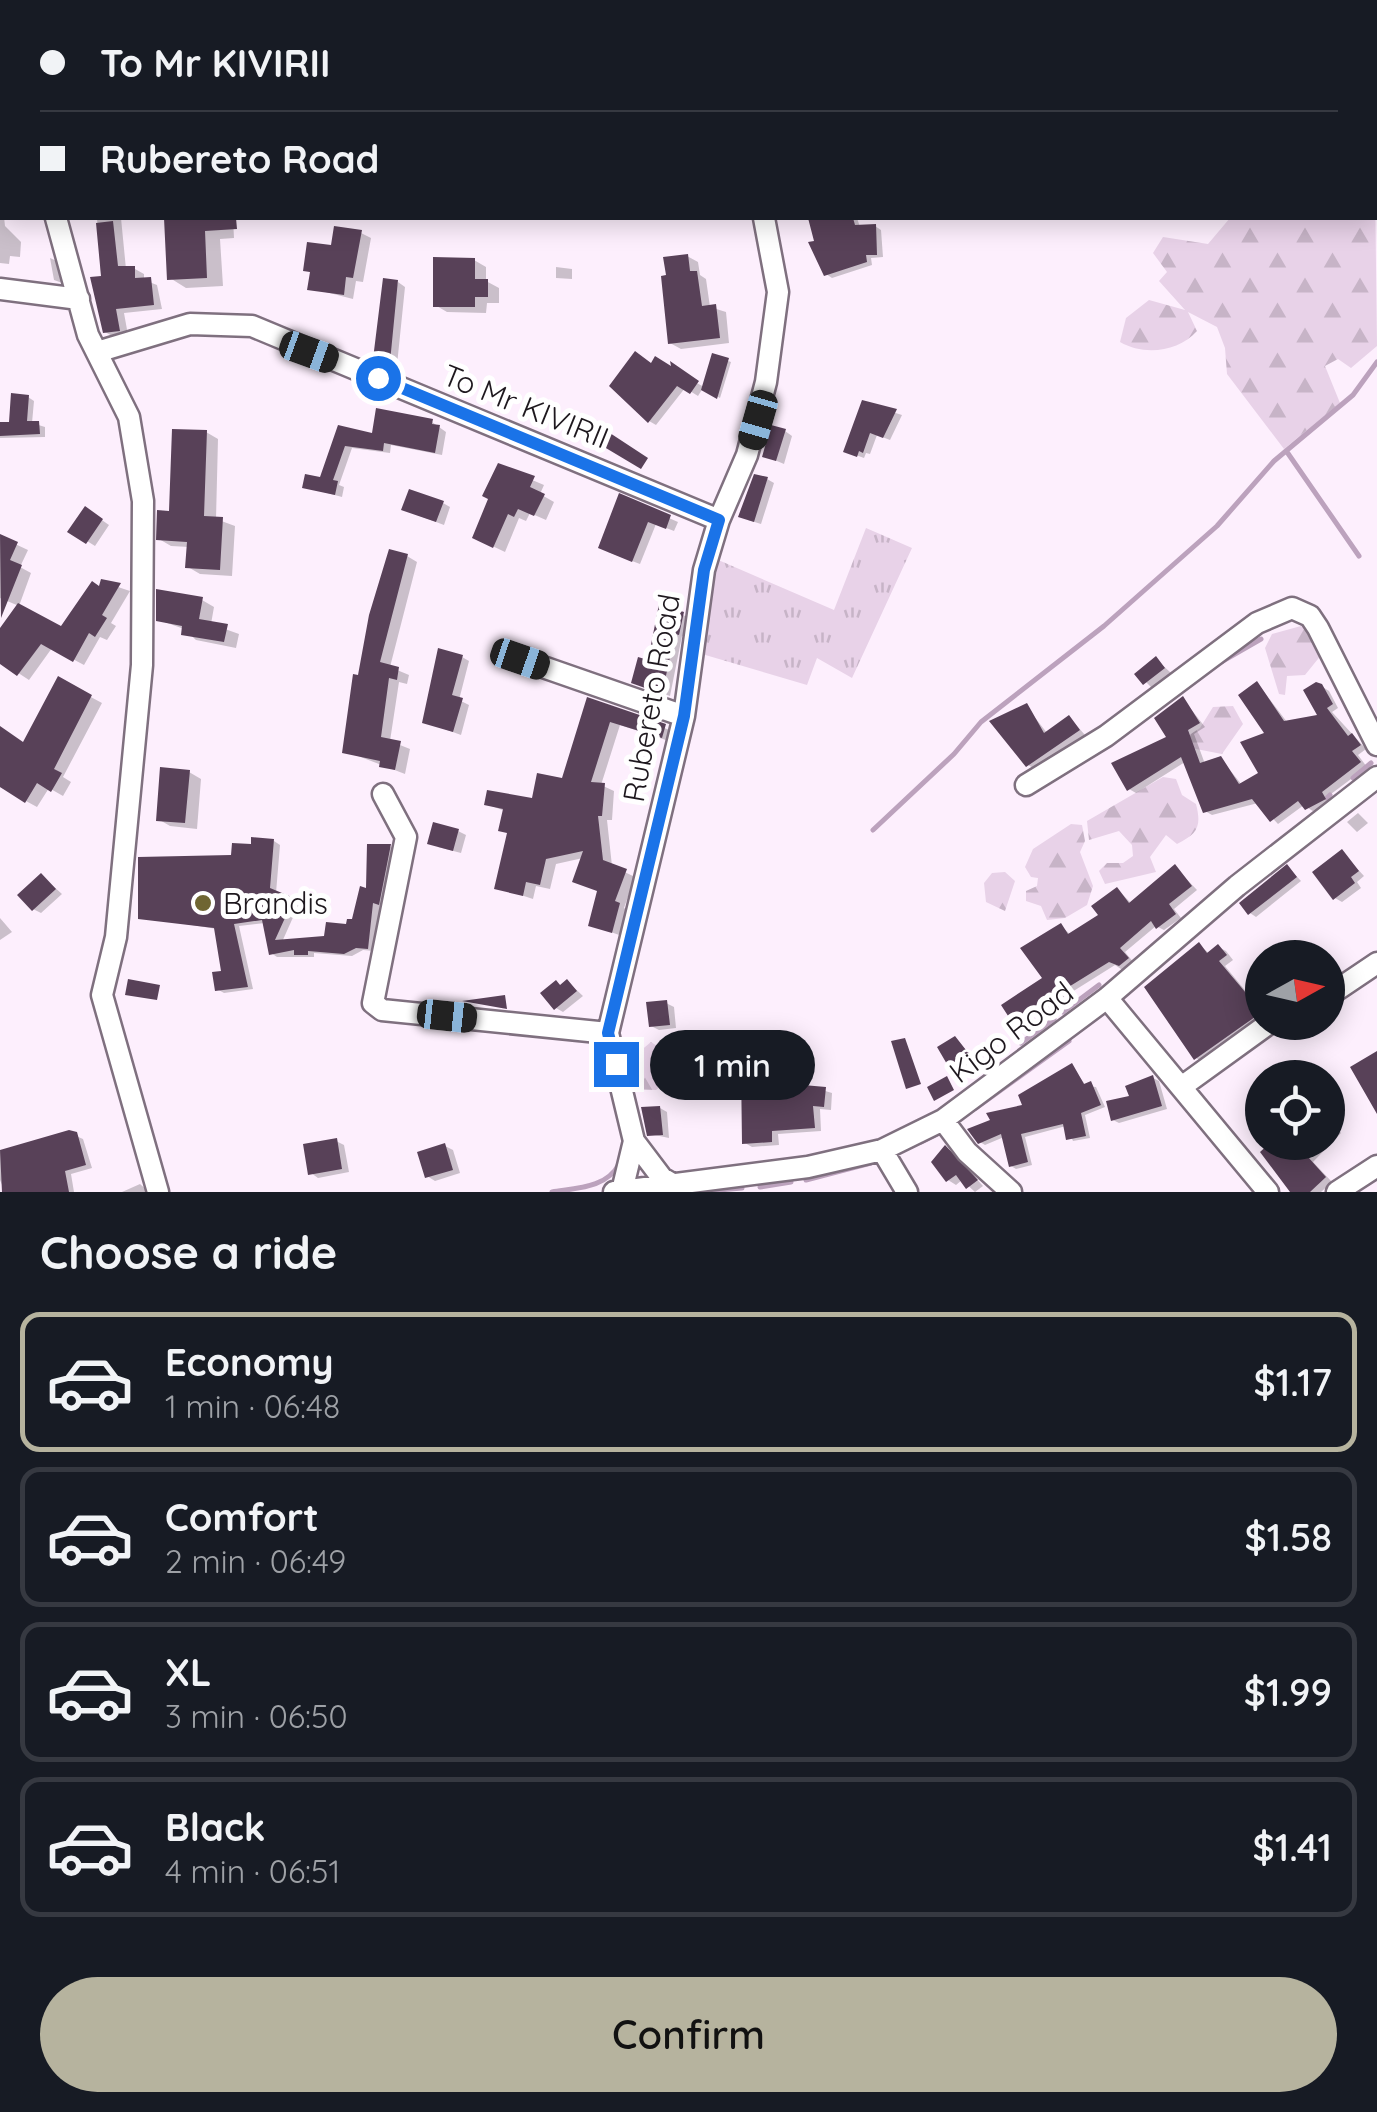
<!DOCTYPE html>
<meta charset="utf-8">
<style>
:root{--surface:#171b24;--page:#20242c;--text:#f1f3f6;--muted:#9ea1a6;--line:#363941;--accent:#b6b39e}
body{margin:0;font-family:Quicksand,sans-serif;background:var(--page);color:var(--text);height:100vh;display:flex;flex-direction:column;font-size:38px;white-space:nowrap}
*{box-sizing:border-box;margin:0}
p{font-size:32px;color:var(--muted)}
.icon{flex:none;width:55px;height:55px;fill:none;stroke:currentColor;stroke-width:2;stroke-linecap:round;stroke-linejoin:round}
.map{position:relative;height:1192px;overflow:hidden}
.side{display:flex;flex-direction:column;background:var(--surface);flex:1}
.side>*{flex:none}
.hud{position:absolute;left:0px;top:0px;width:1378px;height:220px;box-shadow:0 5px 25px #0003;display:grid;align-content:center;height:220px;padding:0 40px;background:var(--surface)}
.needle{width:65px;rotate:82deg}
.fabs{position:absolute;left:1245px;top:940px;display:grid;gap:20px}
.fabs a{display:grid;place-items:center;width:100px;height:100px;border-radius:50%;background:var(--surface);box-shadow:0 5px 25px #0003;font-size:50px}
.end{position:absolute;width:45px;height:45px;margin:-22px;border:12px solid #1a73e8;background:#fff;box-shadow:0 0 0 5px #fff}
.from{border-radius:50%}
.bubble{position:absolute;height:70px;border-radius:35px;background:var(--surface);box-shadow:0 5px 25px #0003;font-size:32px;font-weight:600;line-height:70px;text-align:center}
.car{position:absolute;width:30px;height:60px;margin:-30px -15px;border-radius:12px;box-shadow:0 0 8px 2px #0007;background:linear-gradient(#222 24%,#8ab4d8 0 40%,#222 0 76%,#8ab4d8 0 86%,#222 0)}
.hud b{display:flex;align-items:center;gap:35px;height:95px;font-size:38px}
.hud b+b{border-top:2px solid var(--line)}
.hud i{width:25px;height:25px;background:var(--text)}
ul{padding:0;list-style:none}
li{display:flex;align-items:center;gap:30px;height:140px;margin:0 20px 15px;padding:0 20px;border:5px solid var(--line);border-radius:20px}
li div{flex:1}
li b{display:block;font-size:38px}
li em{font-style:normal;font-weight:600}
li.current{border-color:var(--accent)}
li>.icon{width:90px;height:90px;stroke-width:1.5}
h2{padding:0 40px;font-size:45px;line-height:120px}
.button{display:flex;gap:20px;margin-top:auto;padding:20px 40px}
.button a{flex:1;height:115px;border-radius:60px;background:var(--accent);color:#111;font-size:40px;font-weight:600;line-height:115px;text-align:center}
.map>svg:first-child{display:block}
.grass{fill:url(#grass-tufts)}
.forest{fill:url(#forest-firs)}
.shadow{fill:#0003}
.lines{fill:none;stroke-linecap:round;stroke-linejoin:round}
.stream{stroke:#bca2bd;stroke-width:5}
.building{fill:#584158}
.minor-casing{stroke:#7f707f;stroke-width:25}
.minor{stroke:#fff;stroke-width:20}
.route{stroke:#1a73e8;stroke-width:12}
.poi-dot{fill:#6f6532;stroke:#fff;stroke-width:4}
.labels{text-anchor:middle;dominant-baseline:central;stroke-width:10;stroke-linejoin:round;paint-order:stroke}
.street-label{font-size:30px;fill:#1e181e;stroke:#fff}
.poi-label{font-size:30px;fill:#1e181e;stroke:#fff;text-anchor:start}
</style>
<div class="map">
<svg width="1377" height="1192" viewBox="0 0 1377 1192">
<defs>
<pattern id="grass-tufts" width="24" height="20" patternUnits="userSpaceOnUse" patternTransform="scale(2.5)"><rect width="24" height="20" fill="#e8d2e8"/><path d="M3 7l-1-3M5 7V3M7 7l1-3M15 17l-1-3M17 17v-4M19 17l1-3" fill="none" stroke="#c7b4c7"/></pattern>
<pattern id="forest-firs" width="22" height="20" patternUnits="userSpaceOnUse" patternTransform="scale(2.5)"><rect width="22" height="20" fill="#e8d2e8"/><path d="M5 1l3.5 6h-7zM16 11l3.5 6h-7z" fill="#c7b4c7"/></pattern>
</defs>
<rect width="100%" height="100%" fill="#fdeffd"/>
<path class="grass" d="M866 528 912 548 852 678 817 658 807 685 702 654 716 559 834 610Z"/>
<path class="forest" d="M1375 183 1377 346 1351 368 1338 359 1325 366 1340 403 1284 449 1227 374 1225 348 1217 327 1188 312 1197 331C1178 352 1144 356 1120 342L1126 318 1149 300 1185 310 1159 281 1167 272 1153 253 1163 237 1208 244 1230 218H1375Z
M1301 626 1311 630 1322 654 1305 675 1287 676 1285 695 1279 694 1265 648 1272 634Z
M1233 706 1243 724 1222 754 1191 748 1183 739 1200 728 1213 707Z
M1163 777 1176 779 1182 795 1196 804C1202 827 1197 834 1177 844L1166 835 1150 857 1156 872 1105 884 1099 871 1107 863H1123L1133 856 1132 845 1119 831 1089 840 1087 821Z
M1071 824 1082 825 1085 841 1080 852 1093 886 1087 905 1065 918 1047 920 1041 906 1026 901V891L1037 886 1038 878 1031 877 1025 867 1033 849Z
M1005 872 1015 881 1005 911 986 902 984 883 992 873Z
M651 1042 672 1056V1078L656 1090 628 1089 620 1058 633 1057Z"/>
<path class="shadow" d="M2 0H51L54 2H2V13Z
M202 0H262V2H202Z
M387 0H445V2H388Z
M606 0H685V2H607Z
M0 179 5 226 21 242 20 257 10 256 9 264 0 263Z
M97 218H121L126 269H135L144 274V280L157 285 162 309 124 313 128 335 114 337 105 332Z
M167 218H233L234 238 220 239 223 286 186 288 170 278Z
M810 218H857L860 227 875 226 881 230 883 257 871 258 872 265 832 278 826 274Z
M361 233 371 238 363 282 356 281 353 299 310 288 312 273 306 270Z
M687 256 698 262 700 275 706 279 710 307 726 312 729 343 681 349 670 343Z
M50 258 59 262 65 284 54 280Z
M474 260 486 267V281L499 288V303H487L486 313 447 312 435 305Z
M556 267 572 269V279L556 278Z
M398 282 405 287 397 365 375 358Z
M714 356 731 362 720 398 703 388 698 396 685 388 656 425 649 421 656 360 704 387Z
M28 397 34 401 32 423 45 427V437L0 438V424H11Z
M864 403 902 415 890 440 877 435 870 454 866 453 864 458 853 454Z
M432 422 446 432 442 455 391 445 390 453 352 448 339 485 344 487 342 497 305 487 321 480 340 428 374 436Z
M785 431 792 436 784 464 765 456Z
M206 432 218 439 216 519 235 526 232 576 200 574 188 567 189 547 171 546 159 539Z
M499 466 544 485 540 494 554 502 546 520 530 513 526 521 519 518 505 552 486 543Z
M767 479 774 483 761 524 748 520Z
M621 497 678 522 674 531 656 524 640 564 608 552Z
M443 503 450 507 444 525 412 513Z
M86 509 109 525 95 546 71 531Z
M0 537 28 550 20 567 31 573 19 606 0 598Z
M407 556 417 562 390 667 409 675 407 684 399 682 390 741 410 749 405 774 345 751 360 678Z
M103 582 130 591 111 623 116 626 107 640 100 637 84 665 52 648 29 680 0 661V632L61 629Z
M202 600 214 607 211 624 239 634 236 648 196 640 184 629 159 620Z
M683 615 691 619 687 637 682 636 670 696 641 686 650 663Z
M462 657 469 661 459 700 469 705 461 735 425 722Z
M1156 659 1171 673 1152 688 1138 674Z
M59 680 102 703 63 777 71 782 63 796 49 788 37 807 0 787V728L25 745Z
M1258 684 1287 722 1321 717V686L1329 691 1338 708 1332 712 1366 749 1358 755 1367 767 1327 797 1332 804 1314 812 1304 805 1278 824 1258 803 1212 815 1205 811 1185 762 1136 793 1129 789 1169 738 1183 699 1205 727 1194 734 1205 764 1221 759 1242 785 1261 774 1268 735Z
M589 700 675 732 672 742 620 725 601 785 614 791 612 820H607L612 866 635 877 624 908 629 911 622 936 591 925 599 892 583 858 556 864 550 889 536 886 533 899 497 887 509 834 505 811 486 804 534 801 563 781Z
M1026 706 1047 733 1070 718 1085 735 1035 769 1028 765Z
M189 772 201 779 197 829 170 826 158 819Z
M1358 813 1368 823 1357 832 1347 822Z
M458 831 466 835 461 853 438 847Z
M274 841 280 845 276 893 299 904 282 942 327 938 348 927 390 847 396 850 385 906 380 905 374 951 363 950 352 956 314 953V957H277L271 953 265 923 239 926 253 989 224 993 217 989 224 973 217 929 141 917 233 858Z
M1342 852 1364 876 1357 882 1361 888 1342 902 1335 898Z
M1175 867 1197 890 1174 909 1181 918 1164 930 1156 926 1125 952 1134 963 1124 971 1115 965 1021 1024 1014 1020 1046 978 1061 926 1071 935 1102 916 1118 890 1132 904Z
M1288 867 1301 881 1256 917 1250 913Z
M42 876 62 894 41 913 33 909Z
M0 918 12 932 0 940Z
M1199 945 1210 954 1218 947 1226 951 1233 960 1225 966 1262 1011V1020L1203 1062 1196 1058Z
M568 982 583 996 563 1012 556 1008 557 983 562 986Z
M666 1003 674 1007 676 1028 659 1030 651 1026Z
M955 1039 979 1063 960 1074 953 1070Z
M771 1066 779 1071 780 1085 802 1084 832 1093 831 1110 820 1109 821 1131 778 1134 779 1145 752 1147 745 1143Z
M1072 1066 1086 1086 1096 1087 1105 1107 1085 1115 1090 1138 1073 1141 1066 1126 1025 1137 1032 1165 1016 1169 1011 1166 1004 1137 985 1145 980 1142Z
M1153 1078 1159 1081 1167 1109 1119 1123 1113 1120Z
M660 1108 667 1112 669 1138 650 1134Z
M1328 1115 1341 1133 1313 1162 1332 1182 1321 1192H1293L1275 1142H1328Z
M69 1133 83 1139 92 1168 71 1174 74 1192H5L0 1180V1152Z
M336 1141 344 1145 349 1172 318 1178 311 1173Z
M445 1146 453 1150 460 1173 435 1181 427 1176Z
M945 1148 952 1152 983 1186 975 1192 962 1180 956 1185 948 1180Z
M140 1184 149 1192H122Z"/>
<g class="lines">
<path class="stream" d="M1287 452 1359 556
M1221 662 1261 639
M1353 778 1371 763
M1327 798 1330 795
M873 830 954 754 981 722 1104 626 1217 526 1274 461 1353 395 1377 362
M1063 1012 1099 985
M1021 1043 1054 1019
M976 1108 1069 1041
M921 1142 943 1131
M806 1180 871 1163
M760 1187 791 1182
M552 1192C576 1188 607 1188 619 1164
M696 1192 742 1188"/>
</g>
<path class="building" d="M164 218H236L237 229 205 231 207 278 167 280Z
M808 218H853L855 225 876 224 877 255H866L867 262 824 276 808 242 814 241Z
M113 221 118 266H135V278L151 277 154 305 116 309 120 331 103 333 90 277 101 276 96 223Z
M334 226 362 230 353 278 346 277 344 295 307 290 310 272 303 271 307 242 331 245Z
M688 254 690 271H697L702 306 716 304 720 338 668 344 661 276 666 275 663 257Z
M433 257 475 258V279H488V297H475V307H433Z
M383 278 398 280 390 362 373 359Z
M635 351 651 363 655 356 671 366 670 361 699 381 690 394 677 386 648 423 609 386Z
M712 353 729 358 717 399 701 390Z
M11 393 29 395 27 421H39L40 434 0 436V422H9Z
M862 400 897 409 883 438 870 433 863 453 859 451 857 457 843 452Z
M376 408 433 419 432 424 440 425 435 453 384 443 383 451 345 446 333 480 338 481 335 495 302 488 305 474 320 477 338 425 372 433Z
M584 416 648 458 641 469 574 429Z
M771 425 786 429 776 461 762 457Z
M172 429 207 430 204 516 223 517 220 570 185 568 187 542 156 540 157 510 169 511Z
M498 463 535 476 530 487 545 494 534 516 518 509 514 517 508 514 493 548 472 538 488 499 482 496Z
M754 474 768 477 754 522 738 517Z
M409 489 444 501 436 522 401 510Z
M619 493 671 515 666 529 648 522 632 562 598 548Z
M85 506 103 519 86 544 67 532Z
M0 534 18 542 10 560 22 565 1 618Z
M389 549 408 554 380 662 399 667 397 680 389 678 381 737 401 741 395 770 379 767 380 761 342 753 353 674 358 675 369 615Z
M101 579 121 583 102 615 107 618 95 637 89 633 73 662 41 644 17 676 0 664V628L18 603 61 626 92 581 99 586Z
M156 589 203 597 199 619 228 624 224 642 181 635 182 626 156 621Z
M659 604 684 612 679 635 675 634 662 694 631 683 638 657 648 660Z
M438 648 463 655 452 695 463 698 453 732 422 723Z
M1156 656 1165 668 1143 685 1134 674Z
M58 676 92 695 54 769 62 773 51 792 37 783 25 803 0 787V726L23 742Z
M1257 681 1284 721 1317 715 1303 690 1316 682 1322 684 1333 704 1327 708 1348 736 1352 733 1361 745 1352 751 1361 762 1322 792 1326 799 1305 810 1298 801 1270 822 1252 799 1203 813 1181 757 1127 791 1111 763 1166 737 1154 718 1183 696 1200 723 1188 730 1200 763 1221 756 1239 784 1258 773 1240 742 1264 733 1238 695Z
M587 697 666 724 662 738 610 722 591 782 605 783 602 816H598L603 860 627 869 615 901 620 903 612 933 588 926 597 891 572 882 583 851 546 859 540 885 526 882 523 896 494 889 507 833 498 831 503 809 484 805 487 790 532 798 537 773 562 778Z
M1027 703 1044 733 1069 715 1080 730 1026 767 989 721Z
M160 767 190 770 185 823 156 821Z
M433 822 459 829 453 851 427 844Z
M251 837 274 839 270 888 294 898 275 940 324 936 326 922 346 924 347 919H352L360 886 366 888 367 844H391L379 905 373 903 368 949 356 948 344 954 308 951V955H294V950L269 955 262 920 234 924 248 987 215 991 212 972 221 971 214 928 138 919V857L231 855 232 843 251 844Z
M1342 849 1359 871 1351 877 1355 883 1333 900 1312 872Z
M1175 864 1192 886 1169 904 1176 914 1156 929 1151 921 1120 948 1129 958 1119 966 1109 962 1012 1022 1001 1005 1042 978 1020 948 1061 923 1068 934 1098 915 1091 906 1117 887 1129 903Z
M1287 864 1297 877 1248 915 1239 903Z
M41 873 56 889 32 911 17 895Z
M1199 942 1207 953 1218 944 1227 955 1219 961 1262 1012 1194 1060 1144 987Z
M128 979 160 985 157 1000 125 995Z
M567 979 577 991 554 1010 540 993 556 980 560 985Z
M505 995 507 1009 462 1001Z
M667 1000 670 1025 649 1027 646 1002Z
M955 1036 973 1059 951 1071 937 1047Z
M905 1038 921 1084 906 1089 891 1041Z
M1377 1051V1114L1350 1067Z
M1072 1063 1084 1084 1091 1081 1101 1105 1081 1113 1086 1136 1066 1140 1063 1124 1021 1134 1028 1162 1009 1167 1001 1134 978 1144 967 1129 990 1120 986 1113 1022 1105 1018 1095Z
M772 1064 774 1083 803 1081V1085L826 1087 824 1107 813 1106 815 1128 772 1131V1142L742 1144 741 1066Z
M1153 1075 1162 1106 1111 1121 1106 1101 1129 1096 1125 1086Z
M947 1076 954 1090 934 1101 927 1087Z
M660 1106 663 1135 647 1136 641 1107Z
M69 1130 77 1132 86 1165 65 1171 69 1192H2L0 1150Z
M337 1138 342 1169 308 1175 303 1144Z
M1271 1142H1327L1308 1157 1326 1177 1310 1192H1290L1260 1152Z
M445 1143 453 1170 425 1178 417 1152Z
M945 1145 978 1180 966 1189 956 1175 946 1182 931 1162Z"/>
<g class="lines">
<g class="minor-casing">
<path id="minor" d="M689 0V2
M370 2V0
M461 2V0
M0 98 2 102
M56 218 88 335 129 417 143 501 142 665 116 937 102 995 158 1192
M0 289 79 299
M97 352 190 324 252 326 719 520
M520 659 684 716
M1026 785 1106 736 1257 623 1292 608 1310 616 1318 628 1377 745
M383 794 406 837 373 1003 382 1010 608 1033
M1328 996 1377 963
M1107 998 1268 1192
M1184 1085 1271 1022
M943 1120 967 1152 1011 1192
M634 1141 662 1178 674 1185
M882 1150 907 1192
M622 1191 634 1141 608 1033 684 716 704 570 719 520 747 455 766 382 778 292 764 218
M614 1192 808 1167 882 1150 943 1120 1107 998 1237 886 1377 777
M1337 1192 1377 1166"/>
</g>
<use href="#minor" class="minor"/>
</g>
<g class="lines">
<path class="route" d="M378 378 719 520 704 570 684 716 608 1033 616 1064"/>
</g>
<circle class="poi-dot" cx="203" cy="903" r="10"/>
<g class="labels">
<g class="street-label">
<text transform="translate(526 406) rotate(22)">To Mr KIVIRII</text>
<text transform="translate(651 698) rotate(-80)">Rubereto Road</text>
<text transform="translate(1011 1032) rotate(-37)">Kigo Road</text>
</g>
<g class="poi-label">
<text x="223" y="903">Brandis</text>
</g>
</g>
</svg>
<div class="fabs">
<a><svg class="needle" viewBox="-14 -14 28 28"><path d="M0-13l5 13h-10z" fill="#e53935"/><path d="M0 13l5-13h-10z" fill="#9ea1a6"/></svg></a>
<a><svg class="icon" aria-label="locate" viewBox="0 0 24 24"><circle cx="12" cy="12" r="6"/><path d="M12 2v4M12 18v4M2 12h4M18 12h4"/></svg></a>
</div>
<i class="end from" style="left:378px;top:378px"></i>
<i class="end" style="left:616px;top:1064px"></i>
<div class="bubble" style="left:650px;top:1030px;width:165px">1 min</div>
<i class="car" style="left:309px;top:352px;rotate:110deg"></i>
<i class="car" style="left:758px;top:420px;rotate:196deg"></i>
<i class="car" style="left:520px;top:659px;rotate:109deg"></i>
<i class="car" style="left:447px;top:1016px;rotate:96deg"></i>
<div class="hud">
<b><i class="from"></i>To Mr KIVIRII</b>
<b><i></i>Rubereto Road</b>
</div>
</div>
<section class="side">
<h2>Choose a ride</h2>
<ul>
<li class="current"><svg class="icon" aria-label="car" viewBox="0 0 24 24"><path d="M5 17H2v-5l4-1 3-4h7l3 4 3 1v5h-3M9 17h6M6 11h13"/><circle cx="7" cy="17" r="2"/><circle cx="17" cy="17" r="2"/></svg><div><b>Economy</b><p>1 min · 06:48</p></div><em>$1.17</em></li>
<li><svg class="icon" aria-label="car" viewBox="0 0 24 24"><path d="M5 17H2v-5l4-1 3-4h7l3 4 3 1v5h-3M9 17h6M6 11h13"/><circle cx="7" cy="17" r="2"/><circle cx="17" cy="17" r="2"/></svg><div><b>Comfort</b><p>2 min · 06:49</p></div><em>$1.58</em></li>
<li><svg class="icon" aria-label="car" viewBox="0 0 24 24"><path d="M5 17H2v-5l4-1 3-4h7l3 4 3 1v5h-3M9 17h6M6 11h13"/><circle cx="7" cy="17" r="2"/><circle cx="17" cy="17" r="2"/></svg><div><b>XL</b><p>3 min · 06:50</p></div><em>$1.99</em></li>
<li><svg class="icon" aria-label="car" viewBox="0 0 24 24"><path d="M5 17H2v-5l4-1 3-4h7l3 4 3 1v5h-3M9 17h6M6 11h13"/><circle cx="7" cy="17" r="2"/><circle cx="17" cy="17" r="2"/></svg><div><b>Black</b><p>4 min · 06:51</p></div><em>$1.41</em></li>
</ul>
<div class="button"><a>Confirm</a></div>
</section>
